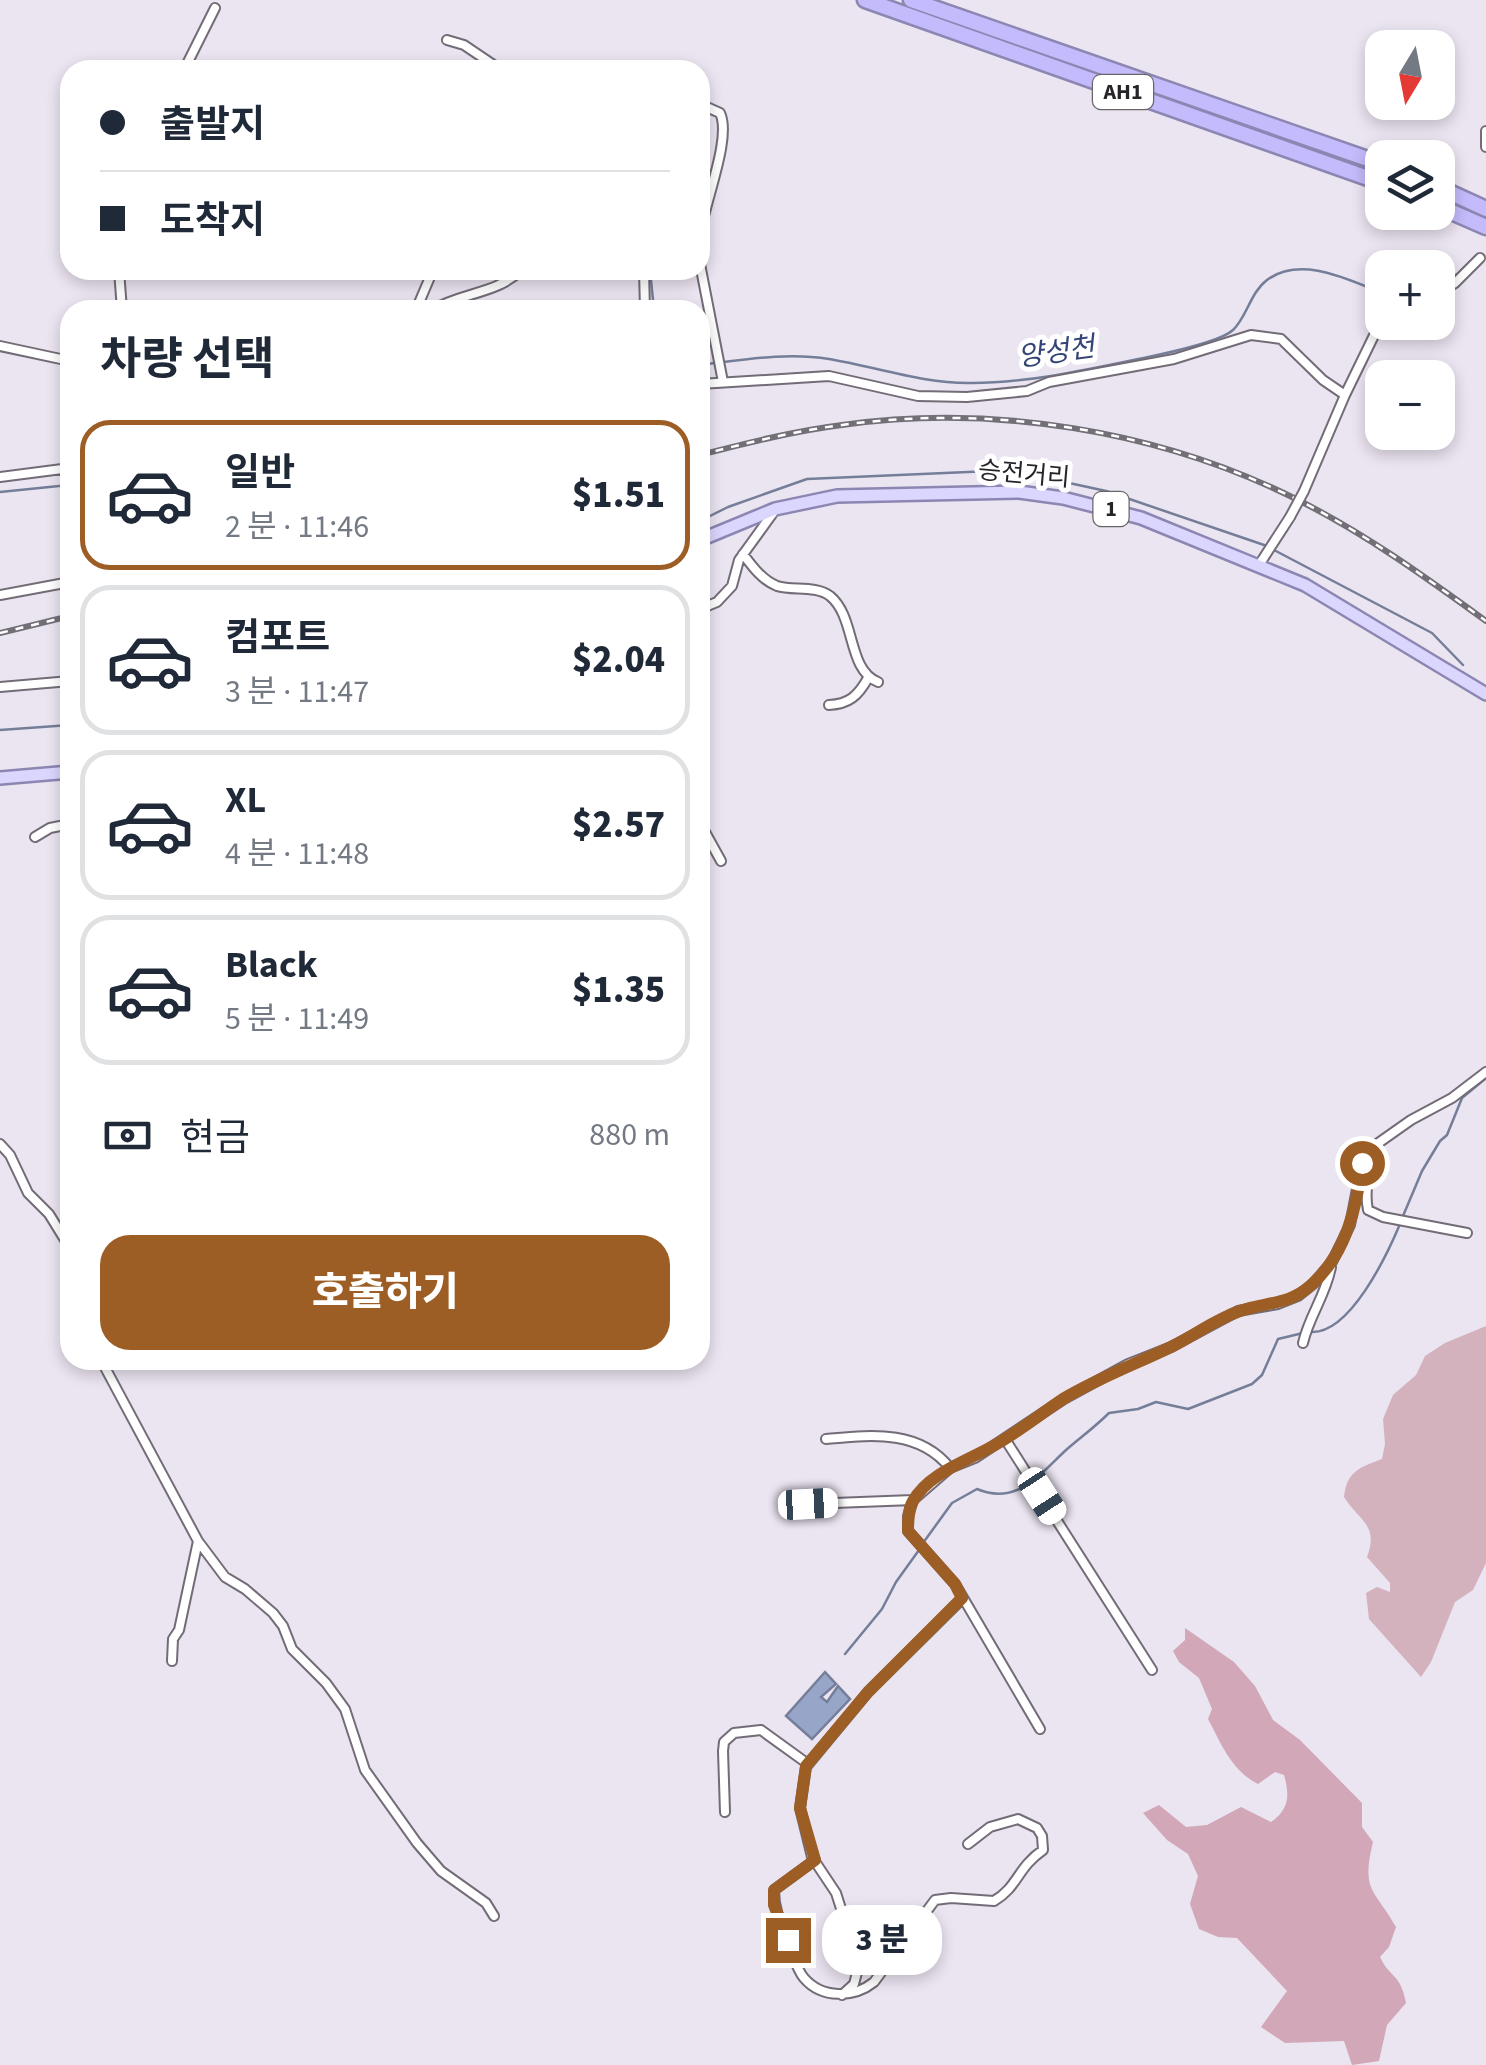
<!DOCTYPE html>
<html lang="ko">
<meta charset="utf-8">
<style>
:root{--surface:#fff;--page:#f2f2f3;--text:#1f2937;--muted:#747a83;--line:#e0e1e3;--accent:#9d5e25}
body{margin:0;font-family:"Source Sans 3","Noto Sans KR",sans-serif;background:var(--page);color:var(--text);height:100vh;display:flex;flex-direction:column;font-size:38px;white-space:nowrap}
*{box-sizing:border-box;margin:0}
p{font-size:32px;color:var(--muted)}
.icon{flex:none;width:55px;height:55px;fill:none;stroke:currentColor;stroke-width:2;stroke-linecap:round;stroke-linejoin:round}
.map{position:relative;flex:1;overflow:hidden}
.panel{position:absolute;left:60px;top:300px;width:650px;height:1070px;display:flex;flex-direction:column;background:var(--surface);border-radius:30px;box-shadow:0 5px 15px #0003}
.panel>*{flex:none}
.hud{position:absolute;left:60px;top:60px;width:650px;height:220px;border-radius:30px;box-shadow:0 5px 15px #0003;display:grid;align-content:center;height:220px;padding:0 40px;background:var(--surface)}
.needle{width:65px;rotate:190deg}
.buttons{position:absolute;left:1365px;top:30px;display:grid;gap:20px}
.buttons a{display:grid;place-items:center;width:90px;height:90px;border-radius:20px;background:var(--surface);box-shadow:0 5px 15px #0003;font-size:50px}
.end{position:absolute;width:45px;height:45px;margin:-22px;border:12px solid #9d5e25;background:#fff;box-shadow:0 0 0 5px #fff}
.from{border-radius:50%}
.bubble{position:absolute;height:70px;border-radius:30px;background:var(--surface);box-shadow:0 5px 15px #0003;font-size:32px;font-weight:800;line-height:70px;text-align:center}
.car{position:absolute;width:30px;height:60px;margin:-30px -15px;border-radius:12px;box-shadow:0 0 8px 2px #0007;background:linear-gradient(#fff 24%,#345 0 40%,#fff 0 76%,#345 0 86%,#fff 0)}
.hud b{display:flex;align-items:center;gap:35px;height:95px;font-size:38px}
.hud b+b{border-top:2px solid var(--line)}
.hud i{width:25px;height:25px;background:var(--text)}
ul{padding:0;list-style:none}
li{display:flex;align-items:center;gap:30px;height:150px;margin:0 20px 15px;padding:0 20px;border:5px solid var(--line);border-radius:30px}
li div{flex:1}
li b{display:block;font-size:38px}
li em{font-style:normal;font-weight:800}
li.selected{border-color:var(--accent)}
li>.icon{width:90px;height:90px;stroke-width:1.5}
h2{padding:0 40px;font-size:45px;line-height:120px}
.pay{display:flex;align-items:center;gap:25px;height:110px;padding:0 40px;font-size:38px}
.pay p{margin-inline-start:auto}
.button{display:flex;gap:20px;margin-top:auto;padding:20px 40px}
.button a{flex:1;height:115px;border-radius:30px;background:var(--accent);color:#fff;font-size:40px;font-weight:800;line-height:115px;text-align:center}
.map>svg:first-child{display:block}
.green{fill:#d3b2be}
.forest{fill:#d2a7b7}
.water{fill:#97a5c9;stroke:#757e99;stroke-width:2.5}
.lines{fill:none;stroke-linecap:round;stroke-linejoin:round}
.stream{stroke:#757e99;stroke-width:2.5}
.street-casing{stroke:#736c77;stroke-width:12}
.primary-casing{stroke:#8c86b2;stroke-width:16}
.highway-casing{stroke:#8c86b2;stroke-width:19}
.street{stroke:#fff;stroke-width:8}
.primary{stroke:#dbd6fd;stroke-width:11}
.highway{stroke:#c3bbfb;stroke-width:14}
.rail-casing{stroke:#736f77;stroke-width:6}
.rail{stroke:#fff;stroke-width:2.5;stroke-dasharray:8;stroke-linecap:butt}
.street-bridge-casing{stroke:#736c77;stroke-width:12;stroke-linecap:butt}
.street-bridge{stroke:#fff;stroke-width:8}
.route{stroke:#9d5e25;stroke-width:12}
.labels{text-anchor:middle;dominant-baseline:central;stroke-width:10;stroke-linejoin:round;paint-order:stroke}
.shield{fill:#fff;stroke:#686669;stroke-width:2.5}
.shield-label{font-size:22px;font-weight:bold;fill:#272429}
.street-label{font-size:25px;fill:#272429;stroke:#fff}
.water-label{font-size:28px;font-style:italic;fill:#344475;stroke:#fff}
</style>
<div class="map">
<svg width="1486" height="2065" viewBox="0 0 1486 2065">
<rect width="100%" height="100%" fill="#ebe4f1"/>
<path class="green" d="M1486 1326V1563L1473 1590 1455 1602 1431 1662 1421 1677 1369 1619 1366 1593 1377 1587 1390 1592V1583L1367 1557C1379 1525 1360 1522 1344 1497 1347 1471 1359 1468 1382 1459L1385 1444 1383 1419 1393 1395 1416 1375 1425 1356 1445 1343Z"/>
<path class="forest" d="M1185 1628 1234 1662 1255 1686 1273 1720 1300 1740 1362 1803V1827L1373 1842C1361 1892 1374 1888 1396 1927L1389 1947 1380 1957C1391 1980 1400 1972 1406 2003L1387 2025 1379 2061 1352 2065 1344 2041 1285 2043 1261 2027 1287 1991 1237 1938 1218 1937 1199 1929 1190 1904 1198 1876 1188 1854 1167 1840 1143 1813 1159 1805 1186 1827 1207 1825 1241 1807 1271 1822C1289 1809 1290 1796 1284 1775L1275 1772 1258 1784C1231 1770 1222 1745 1208 1719L1212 1709 1199 1678 1179 1662 1173 1651 1185 1640Z"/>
<path class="water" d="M825 1672 836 1684 821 1697 827 1702 838 1686 850 1699 812 1739 786 1716Z"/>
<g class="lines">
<path class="stream" d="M650 270 654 310
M1438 286 1459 273 1477 255
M700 365C743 360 786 352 829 359 877 367 923 384 972 383 1031 383 1095 368 1153 356 1171 352 1220 342 1233 330 1247 317 1250 293 1267 280 1301 255 1349 280 1382 293
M0 492 69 485
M700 521 728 507 807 479 991 471 1023 473 1106 491 1267 546
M1274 550 1432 633 1463 665
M0 730 70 725
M1403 1216 1422 1171 1440 1141 1447 1135 1462 1098 1486 1078
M1311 1332C1350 1334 1387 1255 1400 1224
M923 1543 952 1503 977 1489C1017 1506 1040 1474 1066 1450 1081 1437 1095 1427 1109 1413L1138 1409 1156 1402 1188 1409 1252 1384 1262 1375 1278 1339 1303 1333
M845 1654 882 1609 896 1582 919 1550"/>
<g class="street-casing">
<path id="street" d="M447 40 464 45 501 70
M184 70 215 8
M700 104 720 113C732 138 704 203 700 236
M1486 131V147
M700 264 723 382
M119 270 122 310
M644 270 645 310
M1438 293 1455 283 1480 258
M416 310 433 270
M432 310C463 292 497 294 521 270
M0 346 70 361
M700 384 829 376 918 396 967 397 1027 391 1049 382 1174 359 1251 335 1281 339 1323 380 1345 395
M67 468 70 489
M0 477 70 468
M1304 491 1345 395 1382 319
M743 554C752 566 762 580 777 586 793 591 815 585 830 596 856 617 847 670 878 682
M1259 565 1290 517
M0 595 70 582
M700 609 717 602 732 586 739 560 773 513
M0 687 70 681
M829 705C849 704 858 696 868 678
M700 823 721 861
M35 837 50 828 70 824
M0 1144 10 1155 28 1193 49 1214 70 1248
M1378 1145C1369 1163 1364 1191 1368 1210L1383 1217 1467 1233
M1303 1343C1309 1316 1326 1295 1331 1267
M101 1360 198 1541 179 1630 173 1639 172 1661
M826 1439C871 1435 919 1429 950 1468
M1005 1439 1152 1670
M808 1504 913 1500
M198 1541 225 1577 245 1589 273 1613 283 1626 292 1649 326 1683 345 1709 365 1770 417 1843 441 1871 486 1903 494 1916
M1040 1729 955 1584 908 1531V1516L913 1500 950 1468 975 1458 1064 1399 1128 1364 1171 1347 1238 1311 1278 1304 1298 1296 1313 1284 1332 1262 1350 1225 1362 1163 1367 1151 1411 1120 1452 1098 1486 1072
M725 1812 723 1751 724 1742 734 1733 761 1730 808 1764
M815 1860 774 1890C774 1909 781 1924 788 1942 793 1953 796 1969 804 1978 822 1999 854 1998 874 1982L935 1900 951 1898 994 1901C1018 1887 1017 1868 1043 1850L1042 1836 1037 1828 1018 1819 990 1827 968 1844
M842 1995 854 1984 859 1965 836 1893 812 1857 800 1808 806 1767 868 1692 963 1598"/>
</g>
<g class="primary-casing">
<path id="primary" d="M700 540 775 509 837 496 1019 492 1063 498 1141 518 1305 585 1486 694
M0 778 70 772"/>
</g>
<g class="highway-casing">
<path id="highway" d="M865 0 1382 183
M911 0 1382 164
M1438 187 1486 209
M1438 206 1486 227"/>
</g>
<use href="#street" class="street"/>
<use href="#primary" class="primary"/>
<use href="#highway" class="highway"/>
<g class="rail-casing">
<path id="rail" d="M700 455C747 443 794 431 842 425 993 404 1157 430 1294 498 1363 532 1424 576 1486 621
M0 633 70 616"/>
</g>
<use href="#rail" class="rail"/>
<g class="street-bridge-casing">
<path id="street-bridge" d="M1290 517 1304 491"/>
</g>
<use href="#street-bridge" class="street-bridge"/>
</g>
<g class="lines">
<path class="route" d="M788 1940 774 1905V1890L815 1860 800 1808 806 1766 868 1692 962 1598 955 1584 908 1531C908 1521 908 1510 913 1501 930 1471 973 1459 1000 1442 1022 1429 1042 1413 1063 1399 1098 1378 1136 1364 1173 1346 1195 1335 1216 1319 1240 1311 1265 1302 1289 1305 1310 1286 1346 1255 1357 1207 1362 1163"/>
</g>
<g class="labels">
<g class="shield">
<rect x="1093" y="75" width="60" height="34" rx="8"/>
<rect x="1093.5" y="492" width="35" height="34" rx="8"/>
</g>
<g class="shield-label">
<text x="1123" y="92">AH1</text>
<text x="1111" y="509">1</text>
</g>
<g class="street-label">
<text transform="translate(1024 474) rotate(5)">승전거리</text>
</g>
<g class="water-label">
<text transform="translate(1056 352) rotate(-8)">양성천</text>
</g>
</g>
</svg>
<div class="buttons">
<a><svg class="needle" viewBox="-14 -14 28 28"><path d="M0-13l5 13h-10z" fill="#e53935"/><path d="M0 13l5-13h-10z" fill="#747a83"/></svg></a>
<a><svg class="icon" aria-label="layers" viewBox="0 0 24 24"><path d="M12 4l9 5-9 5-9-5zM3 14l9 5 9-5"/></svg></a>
<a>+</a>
<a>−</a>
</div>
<i class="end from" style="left:1362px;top:1163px"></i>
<i class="end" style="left:788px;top:1940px"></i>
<div class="bubble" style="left:822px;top:1905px;width:120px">3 분</div>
<i class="car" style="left:1042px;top:1496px;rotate:147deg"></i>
<i class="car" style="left:808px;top:1504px;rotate:87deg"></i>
<div class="hud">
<b><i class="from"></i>출발지</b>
<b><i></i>도착지</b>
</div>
<section class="panel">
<h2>차량 선택</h2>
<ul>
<li class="selected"><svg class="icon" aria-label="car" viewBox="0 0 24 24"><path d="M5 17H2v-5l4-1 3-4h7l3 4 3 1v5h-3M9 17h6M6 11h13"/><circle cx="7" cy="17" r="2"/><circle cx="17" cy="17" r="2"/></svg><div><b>일반</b><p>2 분 · 11:46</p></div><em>$1.51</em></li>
<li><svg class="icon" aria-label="car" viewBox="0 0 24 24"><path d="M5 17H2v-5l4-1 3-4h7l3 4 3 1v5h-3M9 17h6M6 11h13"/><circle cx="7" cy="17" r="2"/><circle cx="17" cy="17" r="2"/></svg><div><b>컴포트</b><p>3 분 · 11:47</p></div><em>$2.04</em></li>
<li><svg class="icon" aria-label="car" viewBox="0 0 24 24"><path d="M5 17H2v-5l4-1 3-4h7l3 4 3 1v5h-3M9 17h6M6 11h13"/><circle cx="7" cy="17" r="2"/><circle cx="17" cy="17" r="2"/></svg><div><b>XL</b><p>4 분 · 11:48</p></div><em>$2.57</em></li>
<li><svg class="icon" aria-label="car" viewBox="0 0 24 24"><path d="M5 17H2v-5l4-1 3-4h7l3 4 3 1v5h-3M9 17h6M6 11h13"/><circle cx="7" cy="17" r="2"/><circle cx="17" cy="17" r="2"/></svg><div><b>Black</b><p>5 분 · 11:49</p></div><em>$1.35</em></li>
</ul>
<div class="pay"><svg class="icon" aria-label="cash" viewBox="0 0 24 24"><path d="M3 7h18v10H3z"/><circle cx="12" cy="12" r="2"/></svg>현금<p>880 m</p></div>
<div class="button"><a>호출하기</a></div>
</section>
</div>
